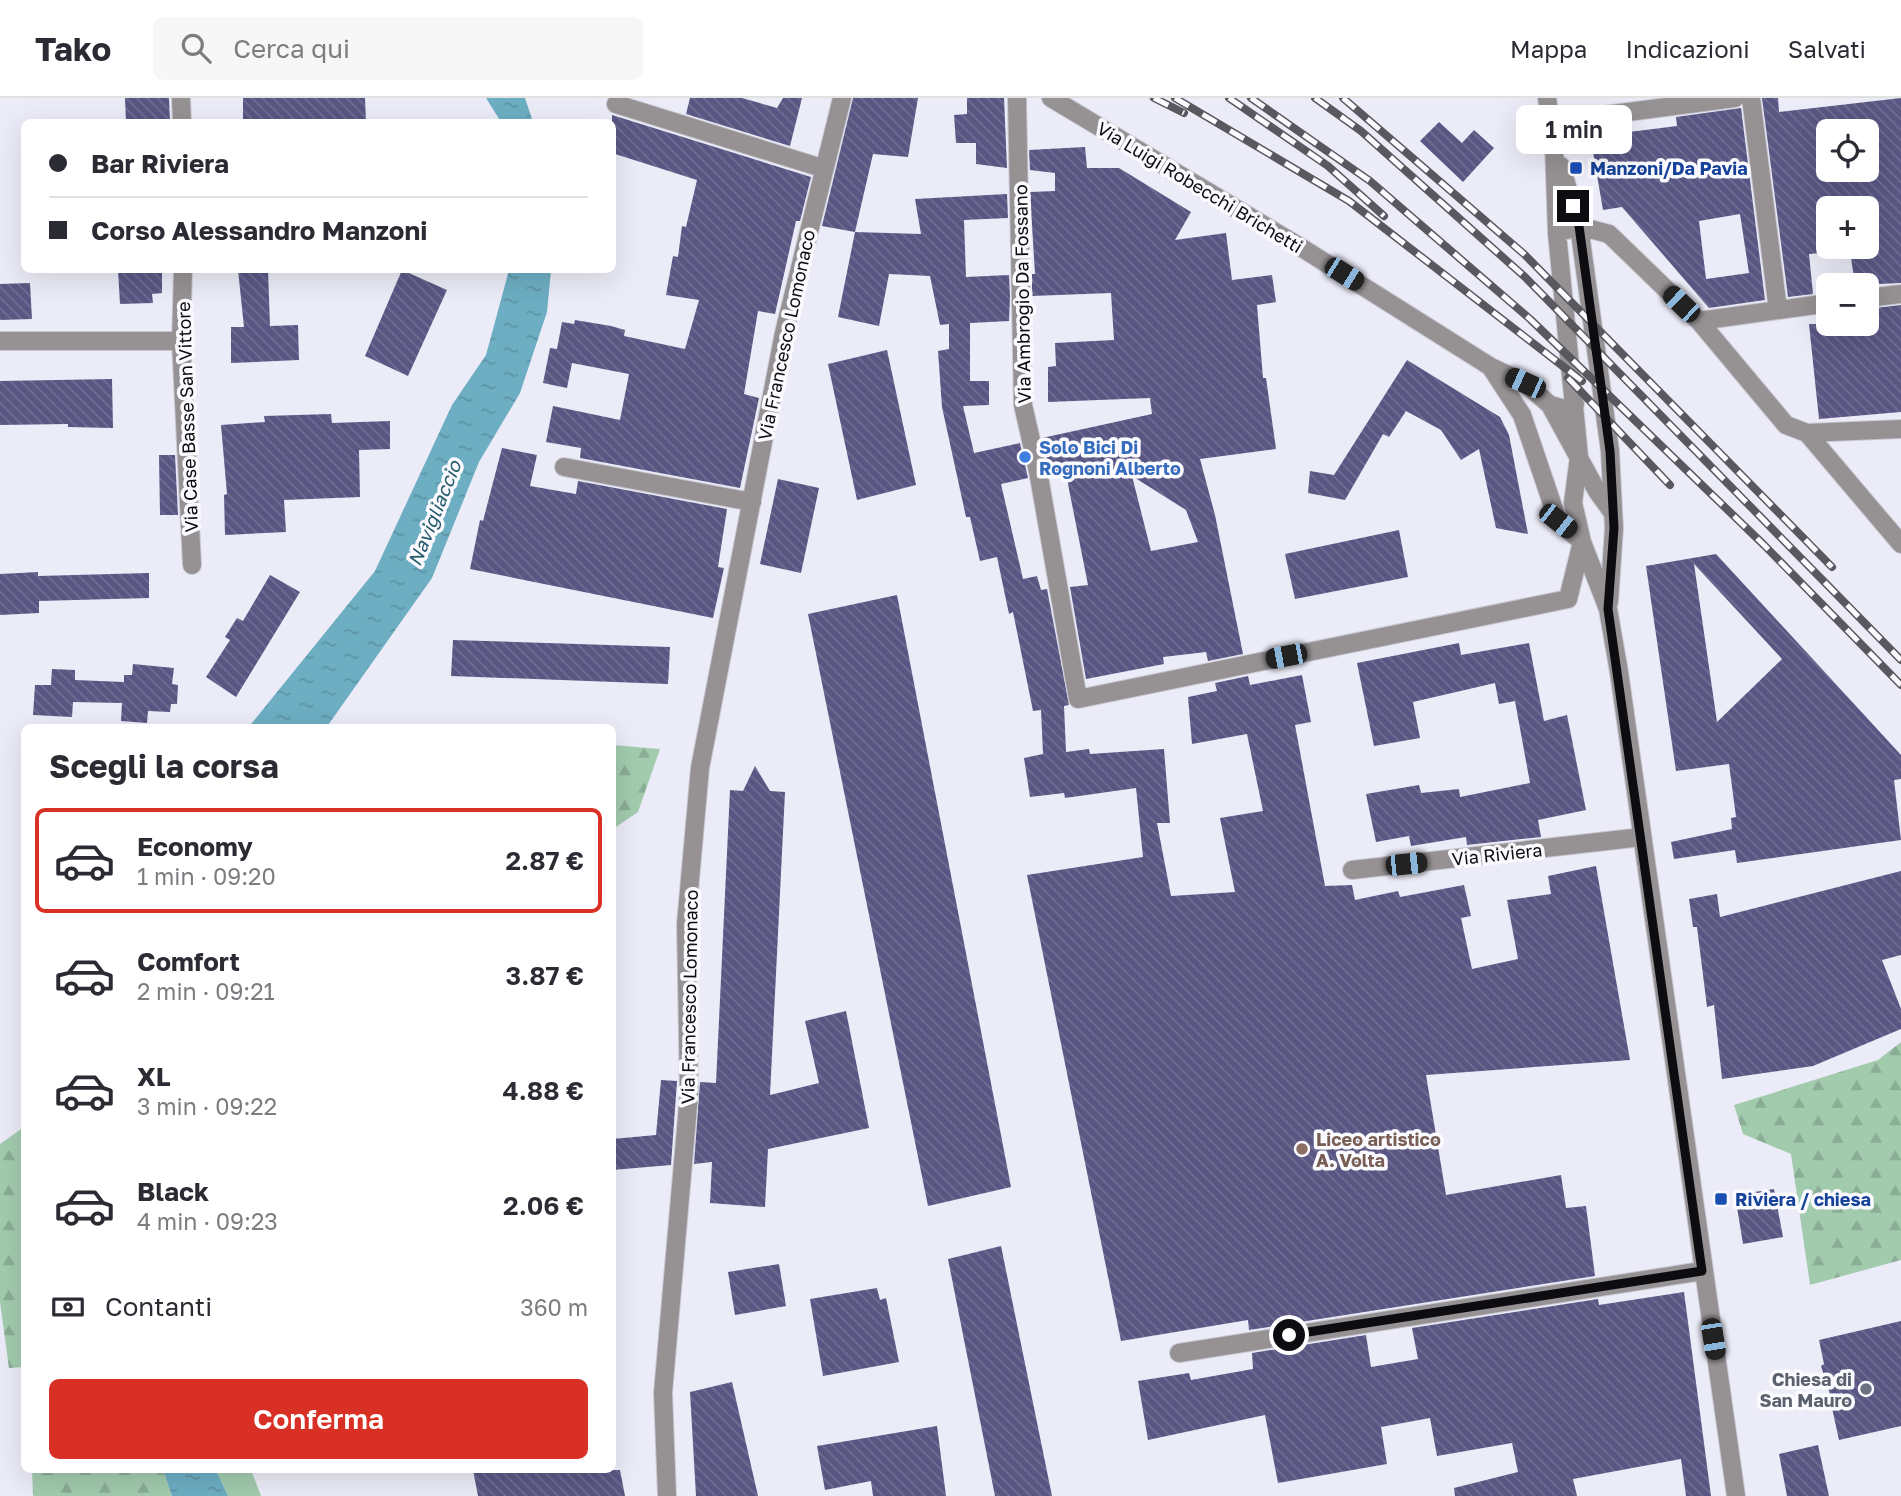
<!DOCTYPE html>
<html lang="it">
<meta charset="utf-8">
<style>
:root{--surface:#fff;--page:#f7f7f7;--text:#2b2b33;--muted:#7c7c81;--line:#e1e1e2;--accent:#d93025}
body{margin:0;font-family:"Golos Text",sans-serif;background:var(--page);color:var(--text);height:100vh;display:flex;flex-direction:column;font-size:26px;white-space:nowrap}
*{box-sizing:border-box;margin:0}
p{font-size:23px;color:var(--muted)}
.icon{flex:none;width:38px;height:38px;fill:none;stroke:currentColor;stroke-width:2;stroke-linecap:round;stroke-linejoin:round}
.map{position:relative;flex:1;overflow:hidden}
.panel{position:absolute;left:21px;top:626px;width:595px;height:749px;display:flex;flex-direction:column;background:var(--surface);border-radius:10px;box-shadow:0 7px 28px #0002}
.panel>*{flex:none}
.guide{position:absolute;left:21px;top:21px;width:595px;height:154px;border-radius:10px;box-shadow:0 7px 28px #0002;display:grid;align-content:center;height:154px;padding:0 28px;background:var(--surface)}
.tools{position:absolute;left:1816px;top:21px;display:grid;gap:14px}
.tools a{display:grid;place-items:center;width:63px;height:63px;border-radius:10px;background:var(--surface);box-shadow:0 7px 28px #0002;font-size:35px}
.end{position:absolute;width:32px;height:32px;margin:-16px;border:9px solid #0d0d11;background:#fff;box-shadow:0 0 0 4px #fff}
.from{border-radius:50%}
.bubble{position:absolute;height:49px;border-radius:10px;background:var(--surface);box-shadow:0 7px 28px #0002;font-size:23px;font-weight:600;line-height:49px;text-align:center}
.car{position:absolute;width:21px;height:42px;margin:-21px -10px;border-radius:9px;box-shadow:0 0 5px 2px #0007;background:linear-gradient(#222 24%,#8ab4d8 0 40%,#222 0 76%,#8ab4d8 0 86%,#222 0)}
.guide b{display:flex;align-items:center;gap:24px;height:66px;font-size:26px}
.guide b+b{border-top:2px solid var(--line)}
.guide i{width:18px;height:18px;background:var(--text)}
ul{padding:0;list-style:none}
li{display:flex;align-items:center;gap:21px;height:105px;margin:0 14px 10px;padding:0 14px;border:4px solid transparent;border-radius:10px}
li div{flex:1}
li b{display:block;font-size:26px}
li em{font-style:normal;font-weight:600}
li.current{border-color:var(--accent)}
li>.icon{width:63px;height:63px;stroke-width:1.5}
h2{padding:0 28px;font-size:32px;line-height:84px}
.pay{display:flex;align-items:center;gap:18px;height:77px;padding:0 28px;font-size:26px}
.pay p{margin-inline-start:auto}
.cta{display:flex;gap:14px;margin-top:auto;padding:14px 28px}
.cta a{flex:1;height:80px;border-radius:10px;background:var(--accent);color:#fff;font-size:28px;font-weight:600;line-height:80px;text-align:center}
header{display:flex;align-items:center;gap:42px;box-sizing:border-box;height:98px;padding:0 35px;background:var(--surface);border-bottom:2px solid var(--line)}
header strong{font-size:33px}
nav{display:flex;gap:38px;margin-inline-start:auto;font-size:24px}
.search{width:490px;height:63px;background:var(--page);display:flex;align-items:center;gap:18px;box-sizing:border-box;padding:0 24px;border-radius:10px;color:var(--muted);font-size:26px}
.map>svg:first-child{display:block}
.green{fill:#a2cbae}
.forest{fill:url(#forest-firs)}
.water{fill:url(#water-ripples)}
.building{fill:url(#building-back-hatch);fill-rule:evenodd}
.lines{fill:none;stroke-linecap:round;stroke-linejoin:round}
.minor-casing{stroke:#c8c8d3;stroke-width:20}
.minor{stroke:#969192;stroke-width:18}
.rail-casing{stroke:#58585e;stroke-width:8}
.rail{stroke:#fafaff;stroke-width:5;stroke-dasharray:16;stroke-linecap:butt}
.route{stroke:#0d0d11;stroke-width:9}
.transit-dot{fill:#1a4fb4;stroke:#fafaff;stroke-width:2.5}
.shop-dot{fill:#3f7fe0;stroke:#fafaff;stroke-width:2.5}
.education-dot{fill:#8d6e63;stroke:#fafaff;stroke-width:2.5}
.worship-dot{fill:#6b7280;stroke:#fafaff;stroke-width:2.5}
.labels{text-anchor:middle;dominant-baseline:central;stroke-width:7;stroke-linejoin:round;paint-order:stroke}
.transit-label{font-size:18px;font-weight:bold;fill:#164399;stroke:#fafaff;text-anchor:start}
.street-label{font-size:18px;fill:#0d0d11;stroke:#fafaff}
.shop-label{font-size:18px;font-weight:bold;fill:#366cbe;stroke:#fafaff;text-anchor:start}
.education-label{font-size:18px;font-weight:bold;fill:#785e54;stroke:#fafaff;text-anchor:start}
.worship-label{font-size:18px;font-weight:bold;fill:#5b616d;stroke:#fafaff;text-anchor:end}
.water-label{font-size:19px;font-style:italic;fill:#255b6b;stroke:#fafaff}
</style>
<header>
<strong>Tako</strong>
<div class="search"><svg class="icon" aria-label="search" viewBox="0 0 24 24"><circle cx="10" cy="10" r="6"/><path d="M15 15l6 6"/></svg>Cerca qui</div>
<nav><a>Mappa</a><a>Indicazioni</a><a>Salvati</a></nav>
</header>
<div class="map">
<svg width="1901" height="1398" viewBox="0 0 1901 1398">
<defs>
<pattern id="forest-firs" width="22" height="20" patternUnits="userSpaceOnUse" patternTransform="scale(1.75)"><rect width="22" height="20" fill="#a2cbae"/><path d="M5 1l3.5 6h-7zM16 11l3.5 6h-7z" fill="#8aad95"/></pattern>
<pattern id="water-ripples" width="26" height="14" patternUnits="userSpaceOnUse" patternTransform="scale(1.75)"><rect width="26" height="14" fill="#6daec3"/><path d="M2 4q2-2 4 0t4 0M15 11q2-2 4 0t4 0" fill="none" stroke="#5d94a6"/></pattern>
<pattern id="building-back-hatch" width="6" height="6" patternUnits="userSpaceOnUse" patternTransform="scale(1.75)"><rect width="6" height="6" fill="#595684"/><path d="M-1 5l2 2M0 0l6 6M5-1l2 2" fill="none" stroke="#706e91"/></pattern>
</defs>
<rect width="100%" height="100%" fill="#ececf8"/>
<path class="green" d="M216 1372H251L261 1398H228Z"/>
<path class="forest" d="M613 647 660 651 638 714 613 731Z
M1901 944V1162L1810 1187 1791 1056 1743 1036 1734 1007 1878 962Z
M24 1029V1269L9 1270 0 1204V1046Z
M32 1372H163L172 1398H33Z"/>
<path class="water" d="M486 0H525L533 24H501Z
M509 172H551L547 214 520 295 479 364 432 480 326 630H248L375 473 452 307 486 257Z
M163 1372H216L228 1398H172Z"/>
<path class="building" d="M125 0H169L170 24H126Z
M243 0H365L366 24H243Z
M690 0H742L777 10 783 0H802L790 48 686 16Z
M853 0H918L908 59 873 56 855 134 822 128Z
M967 0H1004L1007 70 976 66V45H956L954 17 967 16Z
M1762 0H1778L1779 14 1901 0V185L1855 187 1850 153 1809 156 1813 196 1788 199ZM1829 33H1867V72H1829ZM1829 110H1867V149H1829Z
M1741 10 1765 202 1709 210 1622 109 1603 112 1589 31 1628 25 1629 34 1677 28 1676 19ZM1740 116 1749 175 1706 181 1699 123Z
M612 17 811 79 800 123H796L775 216 758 213 744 296 759 300 740 390 580 360 581 350 546 344 553 308 620 322 629 276 572 265 567 290 543 285 550 250 557 251 562 224 574 226 575 222 611 228 625 232 624 238 685 251 699 202 666 197 673 158 678 159 682 128 686 129 697 82 612 55Z
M1439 24 1462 45 1474 32 1494 50 1463 84 1420 43Z
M1085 49 1087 70H1119L1191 114 1175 142 1226 135 1232 182 1272 177 1276 204 1257 207 1263 280H1266L1276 351 1200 361 1215 417 1243 556 1208 563 1206 554 1163 559 1164 566 1086 581 1070 489 1088 487 1065 371 1050 375 1042 340 1152 316 1150 300 1048 304V269L1056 268 1055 245 1114 242 1111 195 1032 198V176H1035L1030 94 1055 93V75L1030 72 1029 52ZM1132 378 1186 412 1198 444 1151 453Z
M1007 96 1008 120 964 122 966 179 1009 177 1010 199 1009 223 970 225V283H989V307L963 308 974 355 1020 345 1028 380 1001 386 1023 481 1037 478 1041 492 1047 491 1069 607 1064 608 1066 654 1089 651 1090 656 1164 651 1170 725H1157L1171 798 1235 794 1220 720 1263 713 1247 636 1192 646 1188 599 1217 593 1215 585 1248 578 1250 587 1302 577 1311 624 1295 627 1325 788 1352 787 1355 802 1398 793 1400 799 1464 787 1471 818 1461 820 1472 871 1518 861 1507 802 1551 796 1548 778 1596 768 1630 962 1426 977 1446 1097 1561 1077 1566 1110 1586 1108 1595 1178 1249 1232 1248 1222 1121 1243 1027 777 1143 759 1136 690 1065 700 1064 695 1030 699 1024 660 1043 656 1041 612 1033 613 1013 514 1009 516 997 459 980 463 970 419H966L942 309 938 253 949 251V226L940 227 930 178 889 176 879 228 838 219 855 134 921 136 915 101Z
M118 172H162V195L152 196 153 205 120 206Z
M238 172H268L270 228 298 227 299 262 231 265V229H244Z
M402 172 447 192 408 278 365 258Z
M30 185 32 221 0 222V186Z
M1901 207V314L1819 321 1809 226H1867V211Z
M887 252 916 387 857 402 828 266Z
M1407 262 1500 319 1509 337 1528 436 1496 430 1479 351 1461 362 1441 332 1406 313 1389 339 1383 336 1345 402 1308 395 1310 373 1334 377Z
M112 281 113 330 68 329V326L0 327V283Z
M331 316 332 325 390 323V351L359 352 360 399 284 402 286 434 225 437 224 397 227 396 221 327 265 324 264 318Z
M502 350 537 357 530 388 576 396 578 383 727 411 718 469 724 470 713 520 470 471 480 422 483 423Z
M159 357H175L178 417H160Z
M778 381 819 390 801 475 760 466Z
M1399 432 1408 479 1295 501 1285 456Z
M1716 456 1901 657V681L1894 682 1901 742 1737 765 1735 752 1674 761 1671 744 1732 731 1731 720 1736 719 1729 666 1676 673 1646 468ZM1694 466 1782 561 1717 624Z
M38 474V478L149 475V500L39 503V515L0 517V476Z
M270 477 300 494 236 599 206 579 230 542 225 539 237 520 243 523Z
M897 497 1011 1089 928 1108 808 516Z
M453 542 670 549 668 586 451 578Z
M1459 545 1461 557 1529 545 1544 623 1567 617 1586 712 1538 722 1541 739 1467 747 1466 739 1411 748 1409 738 1376 744 1366 696 1419 687 1421 695 1459 691 1460 699 1530 685 1515 603 1499 606 1495 585 1413 604 1420 640 1374 648 1357 565Z
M133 566 174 570 172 586 178 587 177 606H171L170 614 148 613 147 625 121 623 122 605 73 604 72 619 33 617 35 587H51L52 571 75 572V582L124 584V577H132Z
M755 668 770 693 785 694 770 997 819 985 805 923 846 913 869 1030 768 1051 765 1109 710 1105 712 1064 694 1066 700 984 716 985 730 692 743 693Z
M1901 773V857L1882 862 1901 911V931L1813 968 1722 981 1714 907 1707 909 1697 829H1693L1689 801 1717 796 1720 819Z
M661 982 677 983 671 1067 612 1072V1041L656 1037Z
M1774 1091 1783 1139 1743 1146 1735 1097Z
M1001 1148 1052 1398H995L948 1161Z
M779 1166 786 1208 735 1217 728 1174Z
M877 1190 880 1202 886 1200 899 1264 823 1278 810 1201Z
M1684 1194 1711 1398H1686L1681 1361 1573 1381 1577 1398H1455L1454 1390 1518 1374 1512 1345 1437 1358 1430 1320 1381 1329 1387 1366 1278 1385 1265 1317 1148 1342 1138 1283 1189 1275 1191 1282 1253 1271 1252 1255 1366 1237 1371 1269 1418 1261 1412 1230 1598 1201 1599 1207Z
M1901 1223V1328L1839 1342 1832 1310 1834 1309 1821 1268 1824 1266 1819 1242Z
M732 1284 758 1398H696L690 1294Z
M937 1328 946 1398H873L871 1383 825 1392 817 1348Z
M1818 1347 1829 1398H1787L1779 1356Z
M473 1372H620L625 1398H478Z"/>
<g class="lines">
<g class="minor-casing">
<path id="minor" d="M181 0 182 24
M1017 0 1023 307 1038 373 1078 601 1568 501 1582 444
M1051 0 1302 150 1491 269 1525 285 1550 307 1568 312 1575 306
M1547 0 1554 47 1557 135 1579 359 1573 405 1582 444 1608 511 1619 574 1736 1398
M1751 0 1778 212
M616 6 822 70
M1551 24 1735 0
M1561 68 1579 128 1610 353 1614 430 1609 504
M1557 135 1579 128 1609 136 1699 223 1786 327 1807 335 1901 446
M183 172 181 243 192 467
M1867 200 1901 196
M1699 223 1829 205
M0 243H181
M1492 271 1522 317 1558 423 1582 444
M1550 307 1597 393 1613 415
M1807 335 1901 331
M564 369 752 404
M1352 772 1642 739
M1179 1255 1702 1173
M667 1398 663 1295 689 996 686 826 700 670 784 235 842 0"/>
</g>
<use href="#minor" class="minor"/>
<g class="rail-casing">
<path id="rail" d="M1154 0 1184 15
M1175 0 1349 103 1582 283
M1229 0 1328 68 1384 118
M1251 0 1370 83 1530 221 1764 447 1901 587
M1315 0 1361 33 1525 179 1901 562
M1343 0 1524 156 1832 469
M1568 280 1670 387"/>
</g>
<use href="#rail" class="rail"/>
</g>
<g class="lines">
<path class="route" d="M1289 1237 1702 1173 1608 511 1614 430 1610 353 1579 128 1573 108"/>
</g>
<g class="transit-dot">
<rect x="1569" y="63" width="14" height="14" rx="3.5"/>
<rect x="1714" y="1094" width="14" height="14" rx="3.5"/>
</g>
<circle class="shop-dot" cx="1025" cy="359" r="7"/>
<circle class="education-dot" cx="1302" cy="1051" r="7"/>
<circle class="worship-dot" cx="1866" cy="1291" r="7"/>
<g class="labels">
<g class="transit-label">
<text x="1590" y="70">Manzoni/Da Pavia</text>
<text x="1735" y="1101">Riviera / chiesa</text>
</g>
<g class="street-label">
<text transform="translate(1200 89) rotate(31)">Via Luigi Robecchi Brichetti</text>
<text transform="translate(1022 196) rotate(-91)">Via Ambrogio Da Fossano</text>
<text transform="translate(786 237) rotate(-78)">Via Francesco Lomonaco</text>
<text transform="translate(187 319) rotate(-92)">Via Case Basse San Vittore</text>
<text transform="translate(1497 756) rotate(-6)">Via Riviera</text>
<text transform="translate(689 899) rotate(-89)">Via Francesco Lomonaco</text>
</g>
<g class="shop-label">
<text x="1039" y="349">Solo Bici Di<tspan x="1039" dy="21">Rognoni Alberto</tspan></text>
</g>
<g class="education-label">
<text x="1316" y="1041">Liceo artistico<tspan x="1316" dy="21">A. Volta</tspan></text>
</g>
<g class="worship-label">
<text x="1852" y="1281">Chiesa di<tspan x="1852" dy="21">San Mauro</tspan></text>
</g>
<g class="water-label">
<text transform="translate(434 415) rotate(-68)">Navigliaccio</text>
</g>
</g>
</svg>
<div class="tools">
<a><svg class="icon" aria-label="locate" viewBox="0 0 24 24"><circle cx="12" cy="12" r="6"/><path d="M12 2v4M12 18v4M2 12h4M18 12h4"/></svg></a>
<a>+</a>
<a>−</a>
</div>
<i class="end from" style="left:1289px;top:1237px"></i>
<i class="end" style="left:1573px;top:108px"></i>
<div class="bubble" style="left:1516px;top:7px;width:116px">1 min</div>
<i class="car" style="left:1344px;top:176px;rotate:122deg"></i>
<i class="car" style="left:1681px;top:206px;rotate:314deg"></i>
<i class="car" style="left:1525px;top:285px;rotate:294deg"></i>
<i class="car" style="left:1558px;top:423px;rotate:128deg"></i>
<i class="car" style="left:1286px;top:558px;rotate:259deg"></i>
<i class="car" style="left:1406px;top:766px;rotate:84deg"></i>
<i class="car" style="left:1713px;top:1241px;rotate:171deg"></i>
<div class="guide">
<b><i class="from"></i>Bar Riviera</b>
<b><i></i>Corso Alessandro Manzoni</b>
</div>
<section class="panel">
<h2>Scegli la corsa</h2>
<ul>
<li class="current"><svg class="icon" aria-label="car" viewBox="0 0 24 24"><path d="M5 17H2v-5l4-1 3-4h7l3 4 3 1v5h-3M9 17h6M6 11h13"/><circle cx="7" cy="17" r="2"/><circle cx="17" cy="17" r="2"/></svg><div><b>Economy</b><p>1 min · 09:20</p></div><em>2.87 €</em></li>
<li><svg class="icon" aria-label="car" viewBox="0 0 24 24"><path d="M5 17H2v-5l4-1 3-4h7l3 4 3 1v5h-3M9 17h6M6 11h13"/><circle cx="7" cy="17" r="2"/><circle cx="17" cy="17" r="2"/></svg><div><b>Comfort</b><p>2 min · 09:21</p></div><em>3.87 €</em></li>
<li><svg class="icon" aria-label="car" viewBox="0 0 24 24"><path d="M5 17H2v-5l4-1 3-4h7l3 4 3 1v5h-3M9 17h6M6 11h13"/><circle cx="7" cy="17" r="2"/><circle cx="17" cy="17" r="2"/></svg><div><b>XL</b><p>3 min · 09:22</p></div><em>4.88 €</em></li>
<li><svg class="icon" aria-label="car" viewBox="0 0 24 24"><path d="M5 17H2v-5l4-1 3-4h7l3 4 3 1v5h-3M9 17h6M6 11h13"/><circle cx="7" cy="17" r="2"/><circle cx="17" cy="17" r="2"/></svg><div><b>Black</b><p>4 min · 09:23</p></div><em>2.06 €</em></li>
</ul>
<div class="pay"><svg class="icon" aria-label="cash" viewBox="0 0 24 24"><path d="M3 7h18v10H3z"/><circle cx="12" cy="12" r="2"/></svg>Contanti<p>360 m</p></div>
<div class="cta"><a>Conferma</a></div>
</section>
</div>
